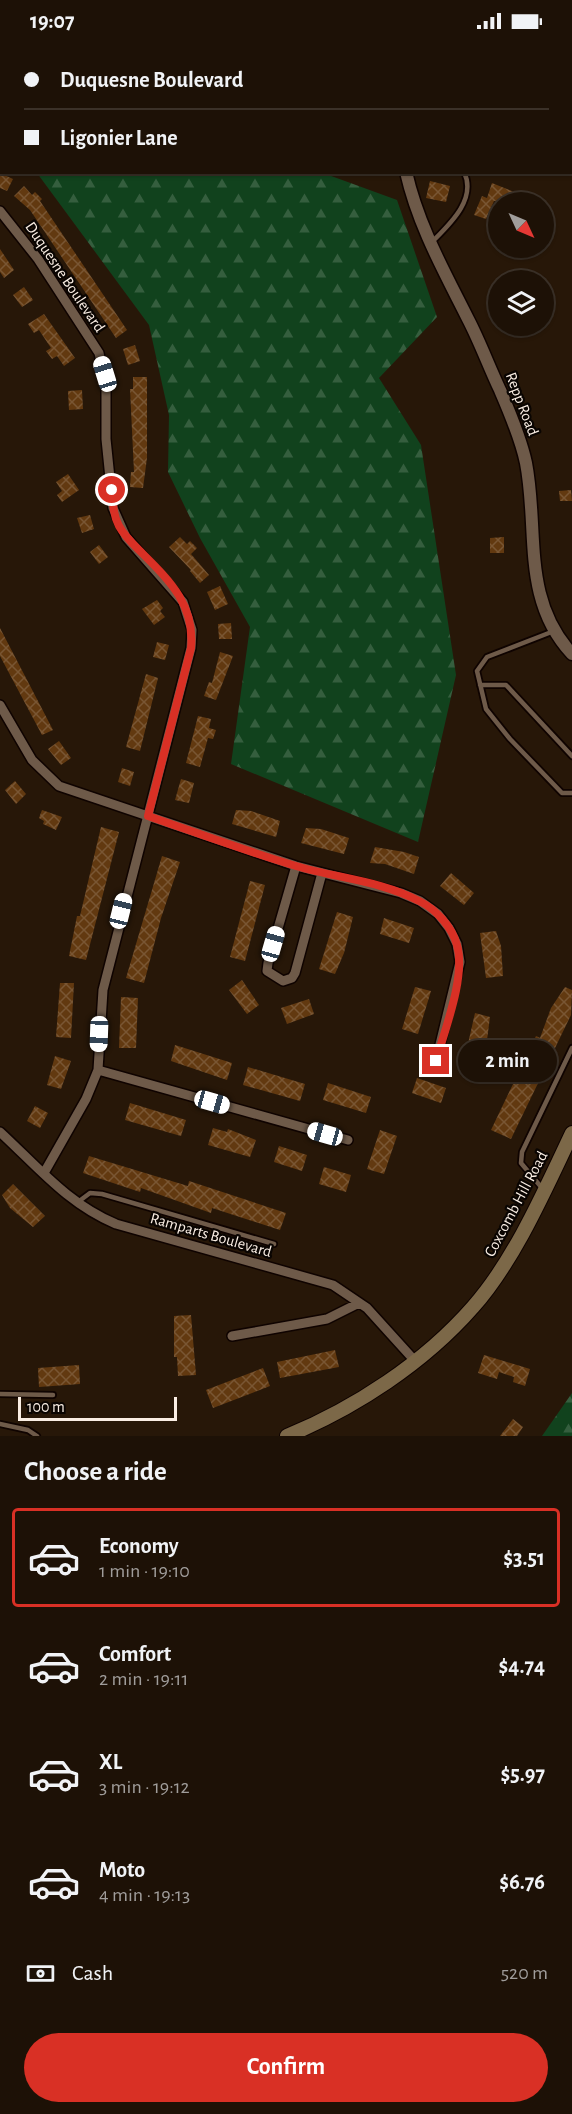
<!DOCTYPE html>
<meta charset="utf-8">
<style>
:root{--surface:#1d1106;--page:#2a1f14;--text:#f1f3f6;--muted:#a09d9b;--line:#3b3128;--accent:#d93025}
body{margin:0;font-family:"Alegreya Sans",sans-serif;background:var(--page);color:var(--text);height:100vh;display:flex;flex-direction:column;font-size:22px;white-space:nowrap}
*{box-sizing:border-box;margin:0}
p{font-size:20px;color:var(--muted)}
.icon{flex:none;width:33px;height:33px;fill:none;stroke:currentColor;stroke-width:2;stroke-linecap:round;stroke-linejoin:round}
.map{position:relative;height:1394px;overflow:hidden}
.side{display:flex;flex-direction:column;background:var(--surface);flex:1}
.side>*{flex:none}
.banner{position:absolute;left:0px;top:0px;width:573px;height:132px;box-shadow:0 2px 4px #0004,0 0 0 2px var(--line);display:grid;align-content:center;height:132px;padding:0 24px;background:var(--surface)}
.needle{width:39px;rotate:134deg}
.fabs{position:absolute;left:488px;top:150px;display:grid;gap:12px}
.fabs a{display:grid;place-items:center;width:66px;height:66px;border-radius:50%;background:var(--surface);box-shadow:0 2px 4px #0004,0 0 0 2px var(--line);font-size:30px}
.scale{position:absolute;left:18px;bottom:15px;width:159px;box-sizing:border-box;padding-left:6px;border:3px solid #faeee4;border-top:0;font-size:16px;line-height:21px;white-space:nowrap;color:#faeee4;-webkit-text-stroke:4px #0a0502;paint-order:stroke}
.end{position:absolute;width:27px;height:27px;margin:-14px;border:8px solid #d93025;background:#fff;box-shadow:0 0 0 3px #fff}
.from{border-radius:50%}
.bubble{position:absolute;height:42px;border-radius:21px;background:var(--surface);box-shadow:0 2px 4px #0004,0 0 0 2px var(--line);font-size:20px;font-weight:600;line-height:42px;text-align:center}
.car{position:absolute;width:18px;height:36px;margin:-18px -9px;border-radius:8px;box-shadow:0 0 4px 2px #0007;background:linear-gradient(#fff 24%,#345 0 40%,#fff 0 76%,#345 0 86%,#fff 0)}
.banner b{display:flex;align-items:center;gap:21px;height:57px;font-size:22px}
.banner b+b{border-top:2px solid var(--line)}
.banner i{width:15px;height:15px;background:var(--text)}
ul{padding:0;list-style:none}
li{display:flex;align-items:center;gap:18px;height:99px;margin:0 12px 9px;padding:0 12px;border:3px solid transparent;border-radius:6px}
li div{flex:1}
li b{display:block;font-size:22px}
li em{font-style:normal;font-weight:600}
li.on{border-color:var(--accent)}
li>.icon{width:54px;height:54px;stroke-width:1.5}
h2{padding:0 24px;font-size:27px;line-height:72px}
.pay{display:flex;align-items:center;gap:15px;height:66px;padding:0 24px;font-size:22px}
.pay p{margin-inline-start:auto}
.primary-button{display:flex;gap:12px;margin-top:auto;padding:12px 24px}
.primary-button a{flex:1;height:69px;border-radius:36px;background:var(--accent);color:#fff;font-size:24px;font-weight:600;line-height:69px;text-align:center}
.status{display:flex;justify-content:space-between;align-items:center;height:42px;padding:0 30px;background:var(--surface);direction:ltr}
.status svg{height:16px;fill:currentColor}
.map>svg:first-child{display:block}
.forest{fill:url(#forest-firs)}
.building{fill:url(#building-cross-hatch)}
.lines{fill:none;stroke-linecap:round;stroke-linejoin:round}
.service-casing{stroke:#0f0300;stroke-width:8}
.minor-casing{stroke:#0f0300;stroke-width:12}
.tertiary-casing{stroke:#0f0300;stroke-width:15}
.secondary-casing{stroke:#0f0300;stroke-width:16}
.service{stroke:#6e5a49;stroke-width:4.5}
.minor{stroke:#6e5a49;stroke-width:9}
.tertiary{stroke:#6e5a49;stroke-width:12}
.secondary{stroke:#7c6848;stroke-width:14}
.route{stroke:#d93025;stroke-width:8}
.labels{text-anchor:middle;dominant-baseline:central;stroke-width:4.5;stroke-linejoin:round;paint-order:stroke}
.street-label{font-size:16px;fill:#faeee4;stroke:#0a0502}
</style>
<div class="status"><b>19:07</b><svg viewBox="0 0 49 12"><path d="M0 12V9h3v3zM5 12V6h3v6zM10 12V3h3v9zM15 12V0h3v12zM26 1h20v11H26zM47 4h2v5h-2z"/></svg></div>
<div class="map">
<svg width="572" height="1394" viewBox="0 0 572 1394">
<defs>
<pattern id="forest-firs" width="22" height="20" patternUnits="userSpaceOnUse" patternTransform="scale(1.5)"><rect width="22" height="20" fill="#11421d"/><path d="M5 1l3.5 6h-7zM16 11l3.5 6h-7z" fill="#355e3e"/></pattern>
<pattern id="building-cross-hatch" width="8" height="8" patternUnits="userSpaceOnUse" patternTransform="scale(1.5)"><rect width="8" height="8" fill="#623910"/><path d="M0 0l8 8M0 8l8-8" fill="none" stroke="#795633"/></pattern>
</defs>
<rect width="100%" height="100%" fill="#271708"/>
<path class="forest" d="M47 0H289L44 1Z
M37 131H323L397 158 437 275 379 336 421 403 456 633 418 800 231 722 250 585 200 496 168 430 169 373 149 283Z
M572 1351V1394H542Z"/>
<path class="building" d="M0 131 13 137 7 149 0 146Z
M430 139 450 144 446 160 426 156Z
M492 141 514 150 509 160 494 159 486 177 474 173 482 154 487 156Z
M24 144 32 153 35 150 42 157 40 159 127 288 116 296 30 168 14 154Z
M0 207 14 228 4 236 0 230Z
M24 245 33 258 22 265 13 253Z
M44 272 75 316 64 324 57 314 52 317 46 309 51 306 39 288 34 291 28 282Z
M135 303 140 319 128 323 123 307Z
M133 335H147V416L143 446 130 445 131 430H134L130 347H133Z
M82 348 83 367 69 368 68 349Z
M68 432 79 448 62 460 57 453 62 449 56 440Z
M571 448 572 459H560L559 449Z
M90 473 94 487 82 491 77 476Z
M180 495 187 502 190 499 197 506 191 512 209 533 200 541 190 529 191 528 169 505Z
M504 495V511H490V496Z
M99 503 108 515 99 522 90 510Z
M220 544 228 562 215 568 207 550Z
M157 558 163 566 160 569 165 575 154 583 142 567Z
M231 581 232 597H219L218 582Z
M0 586 53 688 42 693 0 614Z
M157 600 169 603 165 618 153 615Z
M220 610 233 614 216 658 204 654 209 640 212 641Z
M146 632 158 636 140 709 126 705Z
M198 674 211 677 209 686 216 688 213 697 208 696 200 725 186 721Z
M59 699 71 716 61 723 48 707Z
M122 726 134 730 130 744 118 740Z
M181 737 194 741 189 761 175 758Z
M15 739 26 752 16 762 5 748Z
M42 768 62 775 56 788 43 782 44 779 39 776Z
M236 768 251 769 280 779 276 795 232 782Z
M101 785 119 790 86 918 69 914 77 874H80Z
M306 786 321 787 349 796 344 812 301 801Z
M375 805 404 810 419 815 414 832 385 822 370 821Z
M162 814 180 820 161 876 144 941 126 936Z
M451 831 474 851 464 863 440 844Z
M250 839 265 843 245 919 230 915Z
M337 870 353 875 344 911 335 932 319 927Z
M384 876 414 886 409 901 380 892Z
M496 889 501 904 503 934 486 936 480 891Z
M242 938 259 963 247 972 229 948Z
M60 941H74L71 996 56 995Z
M415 945 431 949 418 992 402 987Z
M565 945 572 948 571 973 511 1097 491 1088 536 994 540 996 551 966Z
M121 955 138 956 136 1006H119Z
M309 957 314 972 287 982 281 966Z
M475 971 490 975 487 998 479 1018 465 1015Z
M175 1003 232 1021 227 1038 171 1019Z
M55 1014 71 1019 61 1047 47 1043Z
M248 1025 305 1042 300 1059 243 1043Z
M417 1036 446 1046 441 1061 412 1051Z
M328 1041 371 1055 366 1071 323 1058Z
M130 1061 186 1078 181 1094 125 1078Z
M35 1064 48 1071 40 1086 27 1079Z
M213 1086 227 1090 228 1087 256 1098 250 1115 208 1103Z
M380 1088 397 1094 384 1132 367 1127Z
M279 1104 307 1113 302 1129 274 1120Z
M89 1114 188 1144 189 1139 286 1171 280 1188 212 1166 211 1171 141 1146 140 1150 83 1131Z
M324 1125 351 1133 346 1150 319 1142Z
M13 1142 45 1174 33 1185 10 1166 2 1153Z
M191 1273 196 1333 178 1334 177 1315H174V1274Z
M335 1308 339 1325 280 1336 277 1320Z
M484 1313 530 1327 525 1344 513 1340 514 1335 499 1330 497 1337 478 1331Z
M79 1323 80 1342 39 1345 38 1326Z
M263 1326 270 1344 213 1366 206 1348Z
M513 1377 523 1385 517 1394H500Z"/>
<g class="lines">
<g class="service-casing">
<path id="service" d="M433 199C450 182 477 157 464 130
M554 589 487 615 477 629 486 667 510 697 562 751H572
M480 643H506L572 714
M542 1146 521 1121 522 1110 572 1006
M78 1160 90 1151 102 1152 274 1202
M0 1352 53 1353
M0 1382 28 1388 37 1394"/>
</g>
<g class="minor-casing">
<path id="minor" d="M0 169 38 217 99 311 106 343V397L113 466 126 495 183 560 192 588 191 606 103 948 98 1028 86 1057 44 1131
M0 663 32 718 59 744 296 824 401 851 420 859 438 872 449 886 457 902 460 920 436 1019
M296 824 268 921 267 929 283 939 292 936 295 931 322 831
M98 1028 348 1098
M0 1090C38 1125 68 1162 116 1182L333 1243 367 1266 415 1319
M232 1294 327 1277 359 1261"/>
</g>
<g class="tertiary-casing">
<path id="tertiary" d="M390 0V2
M406 130C418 183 444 229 468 277 480 300 489 325 500 348 510 371 521 397 526 421 539 489 521 557 572 612"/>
</g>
<g class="secondary-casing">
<path id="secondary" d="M287 1394C355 1366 424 1321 473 1265 514 1219 545 1148 572 1091"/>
</g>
<use href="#service" class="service"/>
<use href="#minor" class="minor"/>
<use href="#tertiary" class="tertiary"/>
<use href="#secondary" class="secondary"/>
</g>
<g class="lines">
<path class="route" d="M112 448C113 461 113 473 119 484 125 495 134 503 143 512 171 540 195 564 191 606L148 774C197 791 246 809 296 824 336 836 382 839 419 859 436 867 452 885 457 903 466 934 445 987 436 1019"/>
</g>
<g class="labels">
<g class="street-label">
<text transform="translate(65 235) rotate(56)">Duquesne Boulevard</text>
<text transform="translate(522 362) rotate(69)">Repp Road</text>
<text transform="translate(516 1162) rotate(-62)">Coxcomb Hill Road</text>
<text transform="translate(211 1193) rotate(16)">Ramparts Boulevard</text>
</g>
</g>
</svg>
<div class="fabs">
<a><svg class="needle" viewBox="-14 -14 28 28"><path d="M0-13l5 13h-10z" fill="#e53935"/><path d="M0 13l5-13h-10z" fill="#a09d9b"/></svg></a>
<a><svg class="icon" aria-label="layers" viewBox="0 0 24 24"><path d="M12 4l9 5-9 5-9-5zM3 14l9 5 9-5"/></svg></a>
</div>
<div class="scale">100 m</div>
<i class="end from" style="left:112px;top:448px"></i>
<i class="end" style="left:436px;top:1019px"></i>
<div class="bubble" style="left:458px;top:998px;width:99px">2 min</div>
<i class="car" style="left:105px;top:332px;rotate:343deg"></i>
<i class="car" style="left:121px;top:869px;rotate:14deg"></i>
<i class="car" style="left:273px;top:902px;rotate:16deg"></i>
<i class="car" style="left:99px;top:992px;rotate:182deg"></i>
<i class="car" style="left:212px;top:1060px;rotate:106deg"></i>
<i class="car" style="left:325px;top:1092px;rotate:286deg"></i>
<div class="banner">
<b><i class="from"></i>Duquesne Boulevard</b>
<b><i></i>Ligonier Lane</b>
</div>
</div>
<section class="side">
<h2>Choose a ride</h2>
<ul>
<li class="on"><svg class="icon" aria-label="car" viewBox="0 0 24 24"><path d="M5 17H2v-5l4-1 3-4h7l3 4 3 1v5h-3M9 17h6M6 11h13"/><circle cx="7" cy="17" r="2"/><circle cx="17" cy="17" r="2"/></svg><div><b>Economy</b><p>1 min · 19:10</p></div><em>$3.51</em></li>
<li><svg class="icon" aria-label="car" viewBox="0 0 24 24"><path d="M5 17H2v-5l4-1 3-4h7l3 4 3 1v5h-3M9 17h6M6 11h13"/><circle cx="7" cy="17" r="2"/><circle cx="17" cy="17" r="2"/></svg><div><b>Comfort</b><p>2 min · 19:11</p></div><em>$4.74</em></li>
<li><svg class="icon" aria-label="car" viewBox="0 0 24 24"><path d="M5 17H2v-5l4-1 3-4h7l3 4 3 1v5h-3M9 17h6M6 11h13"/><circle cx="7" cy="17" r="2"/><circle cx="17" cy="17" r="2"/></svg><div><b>XL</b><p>3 min · 19:12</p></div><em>$5.97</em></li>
<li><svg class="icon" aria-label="car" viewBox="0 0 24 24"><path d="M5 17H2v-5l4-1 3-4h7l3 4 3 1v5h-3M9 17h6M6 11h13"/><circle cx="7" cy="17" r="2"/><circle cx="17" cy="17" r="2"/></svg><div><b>Moto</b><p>4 min · 19:13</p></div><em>$6.76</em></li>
</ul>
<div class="pay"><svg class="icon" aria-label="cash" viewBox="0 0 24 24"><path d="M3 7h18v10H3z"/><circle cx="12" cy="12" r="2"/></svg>Cash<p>520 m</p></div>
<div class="primary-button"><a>Confirm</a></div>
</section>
